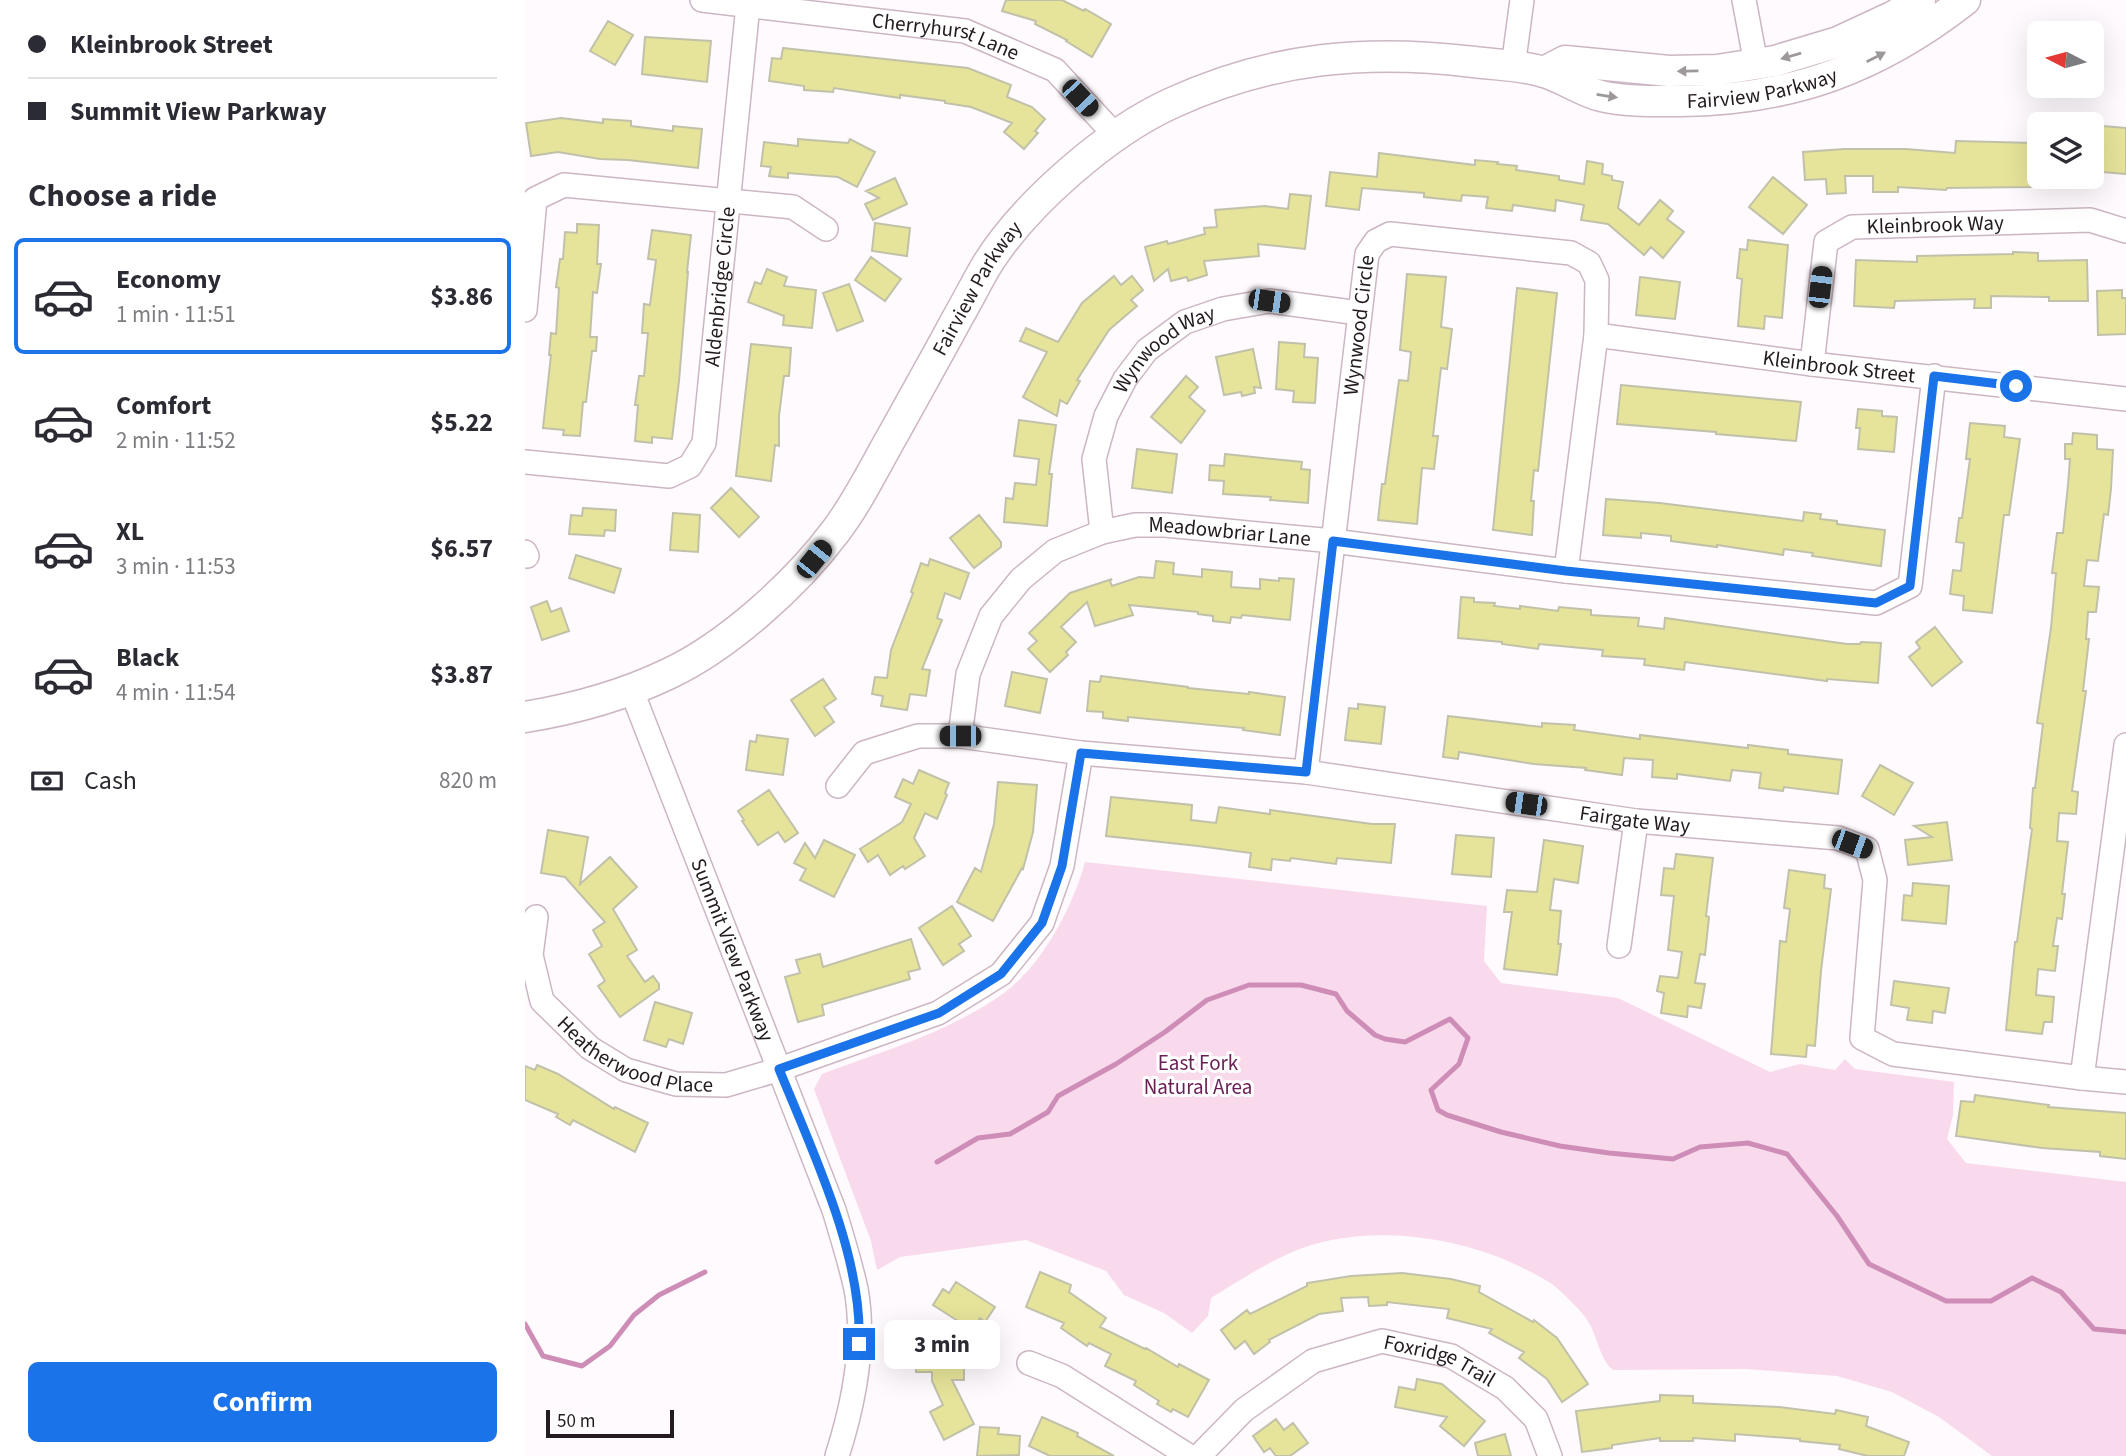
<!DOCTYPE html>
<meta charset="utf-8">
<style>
:root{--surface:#fff;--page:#f7f7f7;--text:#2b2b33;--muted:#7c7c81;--line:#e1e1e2;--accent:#1a73e8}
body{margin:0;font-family:"Source Sans 3",sans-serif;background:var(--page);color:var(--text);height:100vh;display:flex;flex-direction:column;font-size:26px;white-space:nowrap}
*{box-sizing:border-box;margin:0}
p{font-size:23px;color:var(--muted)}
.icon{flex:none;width:38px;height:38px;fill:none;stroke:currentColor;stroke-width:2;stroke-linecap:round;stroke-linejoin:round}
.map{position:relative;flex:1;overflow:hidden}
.drawer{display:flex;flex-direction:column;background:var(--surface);width:525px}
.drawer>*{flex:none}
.guide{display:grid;align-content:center;height:154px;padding:0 28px;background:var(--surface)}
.needle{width:46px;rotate:276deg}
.tools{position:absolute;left:1502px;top:21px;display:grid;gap:14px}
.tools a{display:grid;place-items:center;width:77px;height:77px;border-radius:10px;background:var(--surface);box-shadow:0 7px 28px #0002;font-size:35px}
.scale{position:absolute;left:21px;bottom:18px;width:128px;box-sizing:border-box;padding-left:7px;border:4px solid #231b20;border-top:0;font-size:19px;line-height:24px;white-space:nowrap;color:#231b20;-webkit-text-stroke:5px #fff;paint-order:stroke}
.end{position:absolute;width:32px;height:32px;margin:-16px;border:9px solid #1a73e8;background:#fff;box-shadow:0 0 0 4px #fff}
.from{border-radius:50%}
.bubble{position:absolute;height:49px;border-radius:10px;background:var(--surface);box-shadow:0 7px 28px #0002;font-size:23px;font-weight:700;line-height:49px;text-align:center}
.car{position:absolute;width:21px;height:42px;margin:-21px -10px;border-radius:9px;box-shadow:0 0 5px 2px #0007;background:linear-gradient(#222 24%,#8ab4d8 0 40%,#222 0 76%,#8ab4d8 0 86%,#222 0)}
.guide b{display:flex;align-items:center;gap:24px;height:66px;font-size:26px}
.guide b+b{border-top:2px solid var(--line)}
.guide i{width:18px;height:18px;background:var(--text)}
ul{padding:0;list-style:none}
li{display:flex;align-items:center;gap:21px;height:116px;margin:0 14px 10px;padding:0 14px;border:4px solid transparent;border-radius:10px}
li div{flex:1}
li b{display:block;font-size:26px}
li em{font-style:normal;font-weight:700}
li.active{border-color:var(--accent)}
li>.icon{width:63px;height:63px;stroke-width:1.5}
h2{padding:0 28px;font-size:32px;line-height:84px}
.pay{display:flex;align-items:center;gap:18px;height:77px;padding:0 28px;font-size:26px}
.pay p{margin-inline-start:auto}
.primary-button{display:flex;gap:14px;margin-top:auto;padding:14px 28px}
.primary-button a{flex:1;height:80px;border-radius:10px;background:var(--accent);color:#fff;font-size:28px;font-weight:700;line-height:80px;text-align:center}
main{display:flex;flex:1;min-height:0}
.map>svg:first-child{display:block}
.green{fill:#f9daed}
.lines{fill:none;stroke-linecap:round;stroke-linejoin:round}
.stream{stroke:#cd8db6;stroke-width:5}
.building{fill:#e6e49a;stroke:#c1c1aa;stroke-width:2}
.minor-casing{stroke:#ccb6c3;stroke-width:26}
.major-casing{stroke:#ccb6c3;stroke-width:33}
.minor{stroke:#fff;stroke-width:23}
.major{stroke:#fff;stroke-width:30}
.oneway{fill:#9c989b}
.route{stroke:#1a73e8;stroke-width:9}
.labels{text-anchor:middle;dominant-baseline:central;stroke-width:6;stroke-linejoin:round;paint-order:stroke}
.street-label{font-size:21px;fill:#231b20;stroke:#fff}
.park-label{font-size:21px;fill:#691e54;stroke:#fff}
</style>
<main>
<section class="drawer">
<div class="guide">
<b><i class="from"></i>Kleinbrook Street</b>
<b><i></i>Summit View Parkway</b>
</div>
<h2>Choose a ride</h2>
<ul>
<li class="active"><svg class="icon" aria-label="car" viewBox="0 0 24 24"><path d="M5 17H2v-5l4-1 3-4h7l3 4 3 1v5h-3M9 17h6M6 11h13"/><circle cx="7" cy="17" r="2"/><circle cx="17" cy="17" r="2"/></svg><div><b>Economy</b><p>1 min · 11:51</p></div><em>$3.86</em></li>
<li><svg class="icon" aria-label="car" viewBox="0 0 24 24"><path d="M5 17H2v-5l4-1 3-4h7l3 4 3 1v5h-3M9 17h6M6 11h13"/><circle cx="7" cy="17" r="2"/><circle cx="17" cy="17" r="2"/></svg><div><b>Comfort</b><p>2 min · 11:52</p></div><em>$5.22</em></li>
<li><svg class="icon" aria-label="car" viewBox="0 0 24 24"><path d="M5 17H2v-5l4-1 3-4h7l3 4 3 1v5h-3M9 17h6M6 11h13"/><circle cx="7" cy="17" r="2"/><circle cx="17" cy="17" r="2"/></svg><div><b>XL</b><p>3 min · 11:53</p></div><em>$6.57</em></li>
<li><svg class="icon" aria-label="car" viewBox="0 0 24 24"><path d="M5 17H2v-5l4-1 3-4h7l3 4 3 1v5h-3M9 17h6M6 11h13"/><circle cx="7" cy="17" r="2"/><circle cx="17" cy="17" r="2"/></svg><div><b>Black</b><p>4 min · 11:54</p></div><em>$3.87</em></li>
</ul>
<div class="pay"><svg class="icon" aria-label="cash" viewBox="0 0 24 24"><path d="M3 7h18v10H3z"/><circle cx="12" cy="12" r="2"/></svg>Cash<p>820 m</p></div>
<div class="primary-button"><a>Confirm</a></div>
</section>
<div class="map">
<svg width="1601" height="1456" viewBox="0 0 1601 1456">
<rect width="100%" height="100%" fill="#fffafd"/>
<path class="green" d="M560 862 962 906 959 961 976 983 1093 998 1245 1072 1275 1064 1310 1070 1320 1059 1330 1069 1429 1082 1428 1115 1422 1139 1441 1163 1601 1182V1456H1467L1414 1417 1367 1392 1312 1376 1221 1369 1088 1370C1074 1358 1073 1338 1064 1323 1060 1314 1035 1290 1027 1284 1020 1279 1011 1275 1004 1271 937 1235 836 1221 765 1253 738 1265 712 1282 686 1298L683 1316 667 1333 639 1313 599 1295 581 1271 501 1240 375 1257 352 1270 346 1241 289 1089 297 1074C358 1051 425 1032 479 993 517 965 548 907 560 862Z"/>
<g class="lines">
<path class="stream" d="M412 1162 453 1138 485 1134 523 1112 533 1096 591 1064 640 1032 682 1000 724 985H776L811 994 822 1011 850 1035 860 1039 880 1042 925 1019 943 1038 934 1064 906 1090 913 1110 922 1115 976 1132 1035 1146 1084 1153 1148 1159 1175 1147 1223 1143 1262 1154 1312 1216 1344 1264 1421 1301H1466L1507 1278 1536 1292 1569 1329 1601 1332
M0 1324 18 1356 57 1366 85 1346 109 1315 134 1295 180 1272"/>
</g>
<path class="building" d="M481 0H537L559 11 560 9 586 24 567 57 541 41 542 40 510 24 511 21 477 11Z
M83 21 108 35 90 65 65 51Z
M120 37 186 41 182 82 117 74Z
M258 48 443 68 486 85 482 97 507 107 520 119 510 131 513 133 499 149 479 132 487 123 446 107 420 103V101L375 95V98L309 88 308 92 279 90V86L244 81 247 58 256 59Z
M36 118 78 123V119L106 121V126L148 131V126L177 129 173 168 103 160 75 159 33 152 6 156 1 123Z
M1566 125 1601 128V174L1566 171Z
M273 139 323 143 325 139 350 152 332 187 313 177 263 173V178L244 176 246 167 236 166 239 142 273 146Z
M1431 141 1514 143V180H1506V187L1422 188 1421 190 1373 187V192H1348V176H1320L1321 193 1302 194 1301 179 1280 180 1278 152 1319 149H1381L1430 153Z
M854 153 950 165V160L973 162 972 164 992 166 991 170 1034 176V180L1059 184 1062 161 1078 164 1077 174 1087 176V180L1098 182 1093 208 1114 225 1135 200 1148 211 1142 219 1159 232 1138 258 1126 247 1119 255 1083 224 1056 220 1059 205 1031 200 1030 211 988 205 987 211 961 208 963 197 937 195 936 201 899 197V193L837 188 834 210 801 206 805 172 852 177Z
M1248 177 1282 205 1258 234 1224 207Z
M370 178 382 204 348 220 340 204 354 198 341 191Z
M765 194 786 196 780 249 733 244 734 256 679 261 682 275 663 281 662 277 646 281 643 269 629 281 620 247 642 241 643 244 680 234 679 228 692 227 690 210 740 206 763 209Z
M350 223 385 228 382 256 347 251Z
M52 224 74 225 72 264H76L72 293 68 292 65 337H72L71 351H67L61 402H58L55 436 38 435 39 430 18 428 26 355H24L26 333 31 334 34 288 31 287 35 259H38L40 232 52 233Z
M127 230 166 235 162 272H163L154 381 147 439 127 437V443L110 441 113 405H110L114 376H119L123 333H117L119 304 125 305 131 260 123 259Z
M1223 240 1263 245 1257 318 1240 316 1239 329 1213 326 1217 279 1212 278 1215 249 1222 250Z
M1488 252 1513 253V261L1562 260 1563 301H1524V297L1466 296V308H1449L1450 299 1370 301 1369 308 1329 306 1331 260 1392 262V256L1488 254Z
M346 257 376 279 360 301 330 280Z
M242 269 262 277 259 286 291 290 287 328 258 325 259 316 223 302 230 282 236 284Z
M882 274 921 277 916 327 927 329 922 369 916 368 908 436H913L909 469 897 468 892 524 853 520 857 484H860L874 380 883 381 886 352 875 350Z
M589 276 596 285 607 276 618 290 606 300 612 306 584 330 552 380 555 381 542 404 535 400 532 416 498 397 522 352 495 341 501 328 533 342 557 303Z
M1115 277 1155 282 1150 319 1111 315Z
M324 284 338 321 312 331 298 293Z
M992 288 1032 293 1013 471 1009 470 1006 501H1009L1007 535 968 530Z
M1597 290V298H1601V334L1573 335 1572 291Z
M754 342 780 344 779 357 793 358 790 403 768 402 769 391 751 389Z
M226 344 266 348 264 376H259L254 416V446L250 445 246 481 211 476Z
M728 349 736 388 729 387 730 393 717 396 716 392 699 395 691 357Z
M661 376 673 387 664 397 680 411 656 443 626 417Z
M1096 385 1276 402 1271 441 1191 434V432L1092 424Z
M1333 409 1357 411V416L1372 417 1369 452 1333 449 1335 428H1331Z
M494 420 531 425 524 474H527L522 526 479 522 481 498 488 499 490 483 511 485 514 459 489 456Z
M1445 423 1480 426 1479 437 1495 439 1484 515H1479L1467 613 1438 610 1439 596 1425 594 1428 570 1436 571 1439 543 1431 542 1434 518H1437L1445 459H1441Z
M1548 433 1572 435V449L1588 450 1586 489 1583 515 1579 514 1573 561 1562 560 1559 586 1574 587 1571 612H1563L1561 639H1564L1558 691H1561L1547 791 1553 792 1551 814 1534 813 1532 841 1543 842 1537 894H1540L1537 919 1532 918 1528 946H1533L1530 971 1513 969 1511 995 1529 997 1527 1022H1519L1517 1034 1481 1030 1490 942H1492L1507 829 1505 828 1508 788H1510L1518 724 1512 723 1526 628 1531 573H1527L1532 533H1538L1543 485 1545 459H1540V444H1547Z
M612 449 652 454 647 493 607 488Z
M700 454 777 462 776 469 785 470 783 503 745 500 746 497 698 494 699 481 684 480 685 465 699 466Z
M206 488 234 517 214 537 186 508Z
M1081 499 1135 503 1278 521 1279 512 1296 514 1295 519 1312 521V524L1360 530 1356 566 1287 556 1288 553 1259 549 1258 555 1192 545V547L1146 541V536L1116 533V538L1078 535Z
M58 508 91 510 90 531 80 530 79 536 44 534 46 515 57 516Z
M148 513 175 515 173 552 145 550Z
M454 515 476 542V547L449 568 425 538Z
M51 555 96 569 89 593 44 578Z
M405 559 444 573 435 599 420 593 412 618 417 620 397 669 405 670 401 696 385 694 382 710 356 706 358 696 347 694 350 677 362 678 366 650 388 593 386 592 396 563 403 566Z
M631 561 649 563 648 574 677 577V569L707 572 706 587 735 589V579L754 581V578L769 579 765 620 717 615 716 618 706 617 705 623 688 621V616L673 614V612L604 605 608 615 570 626 562 602 536 627 551 642 541 652 543 655 525 672 503 649 512 641 504 633 545 593 587 579 585 581 587 586 614 577 629 578Z
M936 597 949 598V602L970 603 969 606 995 609V606L1033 611 1034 607 1066 610V615L1114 618 1113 626 1139 629 1140 618 1322 644H1335L1336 642 1356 643 1353 683 1302 679V681L1160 662 1159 670 1119 665 1120 659 1077 656 1078 650 1014 644 1013 649 977 644V642L933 638Z
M22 601 26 612 36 608 44 631 17 640 6 607Z
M1410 627 1437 662 1407 686 1384 657 1395 648 1391 642Z
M487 672 522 679 515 713 480 706Z
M576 676 663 687V688L724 694V692L760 697 755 735 718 730 719 728 603 717V721L578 718V712L562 711 565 681 575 682Z
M298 679 311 699 299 707 309 722 290 736 266 700Z
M833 704 860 707 856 744 820 740 824 708 833 709Z
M923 716 1017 727V723L1050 725 1049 730 1115 739V735L1223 748V745L1263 750V754L1317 760 1313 794 1259 787 1258 791 1234 788 1236 773 1207 770 1205 781 1152 774V779L1127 777 1128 760 1099 758 1097 775 1060 770 1061 768 1009 764 934 752 933 759 918 757Z
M232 735 263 739 258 775 221 770 225 741 231 742Z
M1355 765 1388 783 1369 815 1337 796Z
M394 770 424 783 420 793 422 795 412 819 400 813 389 838 400 856 380 869 378 866 365 875 353 855 343 862 335 849 377 822 386 804 370 797 378 779 388 784Z
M473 782 512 785 508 832 498 869 497 868 468 921 432 902 450 868 456 872 469 824Z
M244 790 273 833 260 842 253 832 233 845 217 821 219 820 213 811Z
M586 797 667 805 666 820 691 823 694 807 745 814V810L847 824H870L866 863 812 858 811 864 766 858 765 861 747 859 746 870 724 867 726 853 673 846 581 836Z
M1422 822 1427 860 1383 865 1380 840 1407 837 1389 826Z
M23 830 63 837 55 884 85 857 112 887 88 909 112 950 102 956 120 982 128 976 134 984V989L95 1017 73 986 80 981 64 954 77 946 68 930 80 922 40 877 16 873Z
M931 835 969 838 966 877 927 874Z
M299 840 330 855 309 897 275 880 281 869 269 863 280 843 290 858Z
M1019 840 1058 846 1053 883 1029 879 1025 910 1036 911 1033 944H1036L1032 975 979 969 987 912H979L982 890 1012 892Z
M1151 854 1188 858 1181 916 1184 917 1180 955 1175 954 1170 983 1180 984 1176 1008 1163 1006 1162 1017 1136 1013 1139 993 1132 991 1135 976 1153 978 1157 952 1143 950 1149 896 1136 895 1139 868 1149 869Z
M1264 870 1300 875 1299 888 1306 889 1296 971 1290 1046 1282 1045 1281 1057 1246 1054 1255 941 1261 942 1265 909 1259 908Z
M1388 883 1424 886 1421 924 1377 920 1379 895 1387 896Z
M427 906 446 936 434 944 439 951 418 965 394 928Z
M386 939 395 969 383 972 385 979 297 1005 299 1015 273 1022 260 977 275 973 271 960 295 954 298 967Z
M1369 981 1424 988 1420 1013 1408 1011 1407 1023 1382 1020 1384 1008 1366 1005Z
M130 1002 167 1013 158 1044 144 1039 141 1047 119 1040Z
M12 1065 33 1074 89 1109 90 1107 123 1123 110 1152 48 1120 45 1125 31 1117 33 1114 0 1100V1066L10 1070Z
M1450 1095 1524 1105 1523 1107 1601 1113V1159L1575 1156V1152L1517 1148 1431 1136 1436 1101 1449 1102Z
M515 1272 546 1285 544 1292 581 1318 575 1327 620 1349 621 1348 653 1367 654 1364 684 1380 663 1417 648 1409 646 1412 632 1404 634 1401 609 1385 611 1381 580 1366 586 1354 564 1343 562 1346 536 1328 539 1323 501 1307Z
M877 1273 926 1279 955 1286 954 1292 1008 1322 1009 1320 1032 1338 1063 1384 1037 1402 1022 1379 994 1358 999 1352 964 1333 967 1329 922 1318 924 1309 862 1302V1305L844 1306 843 1297 816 1298 818 1311 794 1314 744 1340 745 1342 729 1354 720 1341 710 1349 696 1330 722 1310 725 1314 782 1286V1283L826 1276Z
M431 1282 470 1307 460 1322 455 1318 447 1330 408 1305 418 1289 424 1293Z
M392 1338 439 1339V1380H427L449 1424 419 1440 405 1412 418 1405 407 1381V1372H391Z
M892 1379 917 1384 960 1421 939 1446 915 1426 922 1417 870 1407 874 1387 890 1390Z
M1135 1395 1168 1396V1403L1254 1407 1310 1414 1311 1410 1343 1417 1341 1426 1384 1442 1379 1456H1343L1314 1449 1315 1445 1275 1441V1439L1210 1434V1441L1168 1438V1441H1135V1438L1087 1445V1448L1057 1452 1051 1411 1135 1401Z
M517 1417 553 1433 552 1436 589 1456H525L504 1446Z
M751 1419 759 1430 768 1423 783 1443 765 1456H751L745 1448 739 1452 728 1436Z
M455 1427 474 1428 473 1434 495 1436 494 1455 452 1456Z
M980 1434 986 1456H953L950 1443Z"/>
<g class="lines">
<g class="minor-casing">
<g id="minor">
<path id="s1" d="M177 0 440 31 530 70 590 135"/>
<path d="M1219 0 1231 64"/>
<path d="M988 67 997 0"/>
<path d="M0 310 10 199 39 185 268 207 301 229"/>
<path id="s2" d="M1071 335 1287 364 1601 399"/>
<path id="s3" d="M1287 364 1301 242 1327 227 1565 220 1601 231"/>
<path id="s4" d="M0 462 144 476 165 466 179 443 223 5"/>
<path id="s5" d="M577 532 569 459 581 416 600 379 622 350 660 322 698 309 744 301 834 313"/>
<path d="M0 552 2 556"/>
<path id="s6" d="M106 689 309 1210C317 1236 325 1262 331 1289 341 1344 329 1403 312 1456"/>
<path id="s7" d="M435 736 443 674 466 616 496 579 530 551 577 532 610 525H640L808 541 1041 571 1351 603 1385 586 1409 376"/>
<path id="s8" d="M781 772 842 254 851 241 865 234 1046 253 1064 263 1072 280 1071 335 1041 571"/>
<path id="s9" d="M313 786 339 753 393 736H435L556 753 781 772 1111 821 1313 838 1342 849 1350 880 1337 1038 1368 1054 1557 1078 1601 1082"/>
<path id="s10" d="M11 917 6 955 17 1001 65 1048 101 1070 151 1084 201 1085 255 1069 413 1013 476 974 517 923 537 866 556 753"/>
<path d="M1094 946 1111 821"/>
<path d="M1557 1078 1601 745"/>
<path d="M504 1363 537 1376 664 1456"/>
<path id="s11" d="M674 1456 719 1410 788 1361 857 1341 926 1356 980 1388 1011 1419 1025 1456"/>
</g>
</g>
<g class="major-casing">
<g id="major">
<path d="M1019 72 1040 61 1144 71 1192 70 1250 61 1313 42 1369 16 1395 0"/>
<path id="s12" d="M0 717C49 709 99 695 143 674 203 646 271 584 310 532 333 502 350 466 369 433 390 395 412 356 433 317 443 300 452 281 463 263 501 203 583 132 647 103 747 57 842 49 949 62 972 65 997 65 1019 72 1039 78 1056 91 1076 96 1101 102 1130 101 1155 101 1267 100 1353 68 1440 0"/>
</g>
</g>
<use href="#minor" class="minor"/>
<use href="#major" class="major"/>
</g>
<defs><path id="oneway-solid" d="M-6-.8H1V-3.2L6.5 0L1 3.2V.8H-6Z" transform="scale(1.75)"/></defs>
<g class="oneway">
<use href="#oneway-solid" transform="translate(1266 56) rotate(164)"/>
<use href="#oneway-solid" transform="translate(1351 57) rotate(-27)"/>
<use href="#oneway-solid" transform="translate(1163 71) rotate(179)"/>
<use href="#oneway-solid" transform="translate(1082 96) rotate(9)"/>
</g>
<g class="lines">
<path class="route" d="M334 1344C338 1256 287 1150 254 1069L414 1013 476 974 517 923 537 866 556 753 781 772 808 541 1041 571 1351 603 1385 586 1409 376 1491 386"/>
</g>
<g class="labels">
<g class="street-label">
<text stroke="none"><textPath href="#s1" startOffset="247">Cherryhurst Lane</textPath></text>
<text stroke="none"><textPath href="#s12" startOffset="1531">Fairview Parkway</textPath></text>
<text stroke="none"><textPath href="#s3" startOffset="236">Kleinbrook Way</textPath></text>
<text stroke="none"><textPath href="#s4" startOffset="352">Aldenbridge Circle</textPath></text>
<text stroke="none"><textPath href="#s12" startOffset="653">Fairview Parkway</textPath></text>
<text stroke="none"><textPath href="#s8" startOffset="450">Wynwood Circle</textPath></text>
<text stroke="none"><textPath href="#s5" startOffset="210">Wynwood Way</textPath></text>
<text stroke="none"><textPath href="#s2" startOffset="245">Kleinbrook Street</textPath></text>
<text stroke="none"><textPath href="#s7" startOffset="396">Meadowbriar Lane</textPath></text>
<text stroke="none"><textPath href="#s9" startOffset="821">Fairgate Way</textPath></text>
<text stroke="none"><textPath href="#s6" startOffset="280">Summit View Parkway</textPath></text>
<text stroke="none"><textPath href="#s10" startOffset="198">Heatherwood Place</textPath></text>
<text stroke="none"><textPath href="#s11" startOffset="282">Foxridge Trail</textPath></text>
</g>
<g class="park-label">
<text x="673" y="1063">East Fork<tspan x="673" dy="24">Natural Area</tspan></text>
</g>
</g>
</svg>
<div class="tools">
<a><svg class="needle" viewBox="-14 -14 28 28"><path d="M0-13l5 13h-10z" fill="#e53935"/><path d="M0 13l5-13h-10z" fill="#7c7c81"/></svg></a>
<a><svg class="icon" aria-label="layers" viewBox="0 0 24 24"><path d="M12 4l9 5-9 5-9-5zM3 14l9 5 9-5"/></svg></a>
</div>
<div class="scale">50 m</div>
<i class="end from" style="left:1491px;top:386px"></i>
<i class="end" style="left:334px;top:1344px"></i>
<div class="bubble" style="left:359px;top:1320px;width:116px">3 min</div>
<i class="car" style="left:555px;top:98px;rotate:137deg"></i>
<i class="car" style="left:1295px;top:287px;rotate:7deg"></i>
<i class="car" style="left:744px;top:301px;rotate:98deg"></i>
<i class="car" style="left:289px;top:559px;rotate:39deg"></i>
<i class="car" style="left:435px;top:736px;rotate:270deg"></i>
<i class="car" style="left:1001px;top:804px;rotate:278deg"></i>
<i class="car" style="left:1327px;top:844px;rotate:110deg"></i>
</div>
</main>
